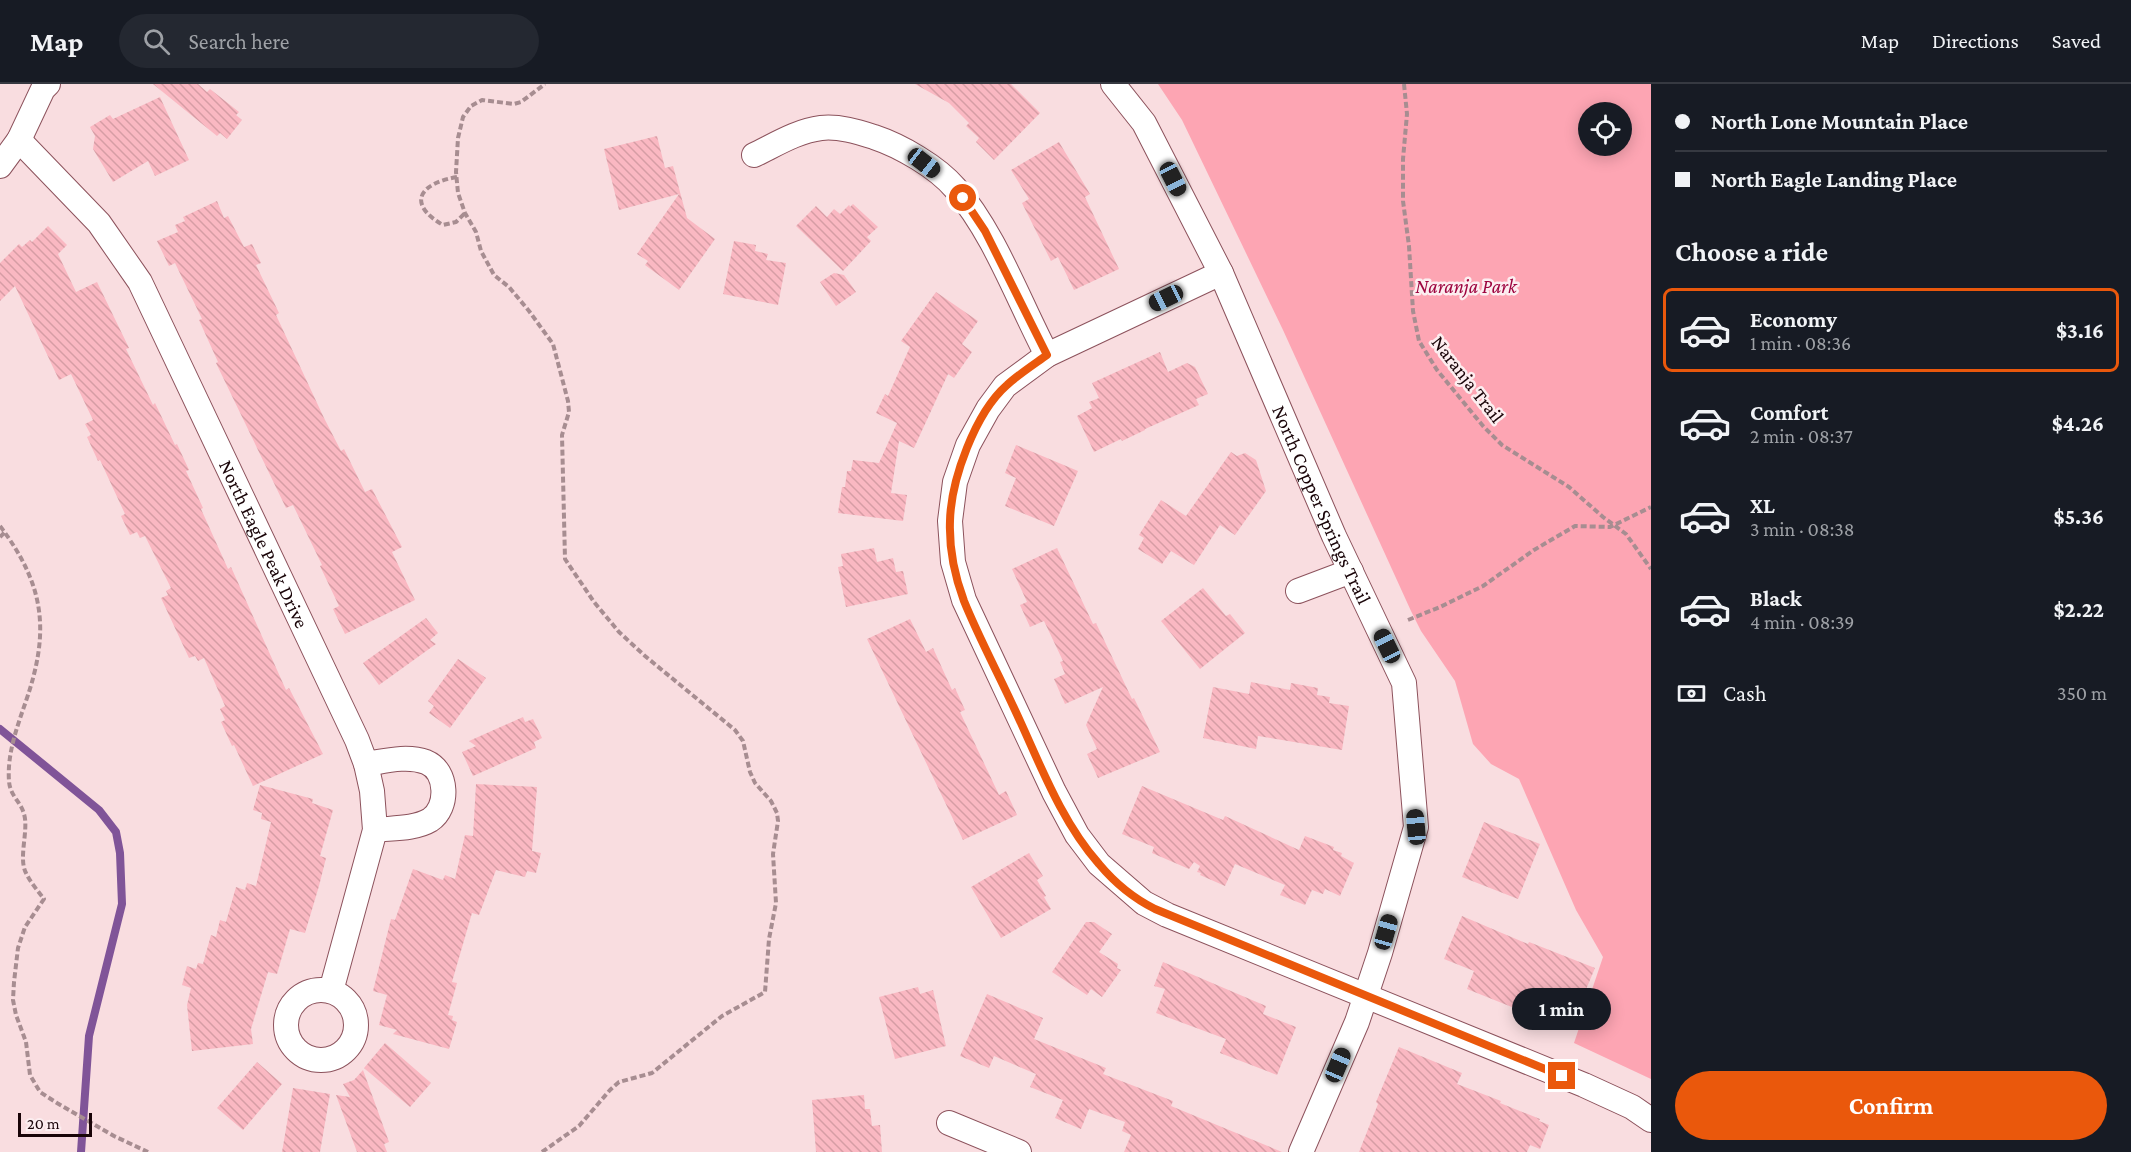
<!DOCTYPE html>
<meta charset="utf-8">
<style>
:root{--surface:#171b24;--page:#242831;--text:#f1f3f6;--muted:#9ea1a6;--line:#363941;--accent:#ea580c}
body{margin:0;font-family:"Crimson Pro",serif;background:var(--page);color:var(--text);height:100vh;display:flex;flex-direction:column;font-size:22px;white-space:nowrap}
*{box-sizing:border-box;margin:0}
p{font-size:20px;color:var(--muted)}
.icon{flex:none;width:33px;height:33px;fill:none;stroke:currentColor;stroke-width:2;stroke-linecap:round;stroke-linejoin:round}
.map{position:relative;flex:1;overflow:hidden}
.side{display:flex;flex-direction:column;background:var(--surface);width:480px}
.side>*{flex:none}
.guide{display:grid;align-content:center;height:132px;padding:0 24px;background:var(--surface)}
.fabs{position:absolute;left:1578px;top:18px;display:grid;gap:12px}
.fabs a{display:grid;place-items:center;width:54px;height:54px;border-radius:50%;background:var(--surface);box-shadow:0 3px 15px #0003;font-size:30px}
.scale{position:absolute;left:18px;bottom:15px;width:74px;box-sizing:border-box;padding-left:6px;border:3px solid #190408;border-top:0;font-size:16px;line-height:21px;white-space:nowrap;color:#190408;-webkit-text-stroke:4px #fceef0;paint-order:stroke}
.end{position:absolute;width:27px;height:27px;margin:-14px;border:8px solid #ea580c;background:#fff;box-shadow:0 0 0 3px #fff}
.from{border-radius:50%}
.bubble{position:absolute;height:42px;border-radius:21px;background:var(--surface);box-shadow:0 3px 15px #0003;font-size:20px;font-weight:700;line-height:42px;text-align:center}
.car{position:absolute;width:18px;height:36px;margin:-18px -9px;border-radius:8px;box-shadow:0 0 4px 2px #0007;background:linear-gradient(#222 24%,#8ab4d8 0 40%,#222 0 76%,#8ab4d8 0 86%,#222 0)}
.guide b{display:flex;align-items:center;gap:21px;height:57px;font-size:22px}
.guide b+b{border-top:2px solid var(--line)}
.guide i{width:15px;height:15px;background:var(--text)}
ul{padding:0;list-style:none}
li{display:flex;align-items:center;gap:18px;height:84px;margin:0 12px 9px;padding:0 12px;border:3px solid transparent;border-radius:9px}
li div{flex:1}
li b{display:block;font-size:22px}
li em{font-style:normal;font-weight:700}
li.active{border-color:var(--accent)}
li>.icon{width:54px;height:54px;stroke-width:1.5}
h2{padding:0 24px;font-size:27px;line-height:72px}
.pay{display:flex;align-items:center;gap:15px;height:66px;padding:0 24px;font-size:22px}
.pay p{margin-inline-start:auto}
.primary-button{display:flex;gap:12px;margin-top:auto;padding:12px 24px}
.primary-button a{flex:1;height:69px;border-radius:36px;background:var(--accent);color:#fff;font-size:24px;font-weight:700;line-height:69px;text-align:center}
header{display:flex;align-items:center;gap:36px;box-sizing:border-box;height:84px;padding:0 30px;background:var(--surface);border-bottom:2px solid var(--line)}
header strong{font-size:28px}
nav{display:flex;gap:33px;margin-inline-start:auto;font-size:21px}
.search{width:420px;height:54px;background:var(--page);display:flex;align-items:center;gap:15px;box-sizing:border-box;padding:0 21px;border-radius:33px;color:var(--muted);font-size:22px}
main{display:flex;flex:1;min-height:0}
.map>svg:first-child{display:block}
.green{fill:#fda5b3;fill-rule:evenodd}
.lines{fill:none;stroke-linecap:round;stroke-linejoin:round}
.stream{stroke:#805498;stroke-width:8}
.building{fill:url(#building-back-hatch)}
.minor-casing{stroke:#8c525c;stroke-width:26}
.path{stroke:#a78d91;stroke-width:4;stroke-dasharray:6 3;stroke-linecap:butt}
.minor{stroke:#fff;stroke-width:24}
.route{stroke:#ea580c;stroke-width:8}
.labels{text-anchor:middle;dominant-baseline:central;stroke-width:5;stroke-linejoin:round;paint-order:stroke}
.park-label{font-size:20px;font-style:italic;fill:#9d043f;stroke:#fceef0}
.street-label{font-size:20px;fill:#190408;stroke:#fceef0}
</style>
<header>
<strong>Map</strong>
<div class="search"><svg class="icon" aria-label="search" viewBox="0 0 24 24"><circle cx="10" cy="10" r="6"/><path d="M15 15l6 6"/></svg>Search here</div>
<nav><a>Map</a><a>Directions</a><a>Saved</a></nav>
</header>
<main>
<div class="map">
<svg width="1651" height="1068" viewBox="0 0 1651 1068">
<defs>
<pattern id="building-back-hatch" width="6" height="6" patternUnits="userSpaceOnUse" patternTransform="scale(1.5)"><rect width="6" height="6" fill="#fab8c2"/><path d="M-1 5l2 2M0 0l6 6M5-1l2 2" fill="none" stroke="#d69da5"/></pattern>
</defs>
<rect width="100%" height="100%" fill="#f9dde0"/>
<path class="green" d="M1158 0H1651V995L1574 959 1603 873 1576 826 1519 695 1491 680 1473 660 1455 597 1421 547 1411 527 1283 246 1182 36ZM1622 28V62H1588V28Z"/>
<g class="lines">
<path class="stream" d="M0 645 99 726 116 748 120 769 122 820 89 952 81 1068"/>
</g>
<path class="building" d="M153 0H198L207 8 210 5 239 28 236 31 242 36 227 55 220 49 217 52Z
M915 0H1011L1040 29 994 76 976 58 979 54 966 42 969 39 949 19Z
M160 13 189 76 155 92 148 77 113 98 93 65 95 52 90 43 110 31 113 35Z
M657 52 665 84 673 82 687 134 715 155 679 206 645 181 648 177 637 170 679 110 619 126 604 65Z
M1059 58 1090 110 1085 113 1119 185 1074 206 1058 173 1051 177 1022 119 1029 115 1011 86Z
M217 117 224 134 228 132 244 163 252 160 261 179 256 181 279 229 276 231 324 334 341 367 344 365 365 408 372 405 402 463 392 468 415 516 345 550 333 525 339 522 320 482 322 481 293 421 286 424 216 279 218 278 199 236 202 235 175 179 169 182 157 157 178 148 175 141 185 137 183 133Z
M853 120 878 143 867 153 871 157 843 187 796 142 816 122 827 133 834 125 840 130 849 121 850 123Z
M48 142 67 161 58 170 76 208 97 198 129 264 126 265 153 321 155 319 175 361 177 360 189 386 186 387 203 424 201 425 228 485 231 483 286 606 289 604 323 670 253 702 234 661 232 662 221 638 225 636 220 625 225 622 204 574 198 577 195 572 189 574 161 514 168 511 166 507 171 504 145 452 140 454 137 448 130 451 121 432 125 430 100 376 98 377 87 353 91 351 85 340 93 336 71 290 59 296 15 202 0 217V179L19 160 22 163 30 156 32 158Z
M734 157 756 161 755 167 768 170 766 176 786 179 778 221 723 210Z
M834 189 844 191 856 208 836 222 820 198Z
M936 208 978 237 962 260 972 268 954 294 948 290 914 364 899 357 891 409 907 411 903 437 838 429 842 403H845L847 387H851L853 376 879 379 897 339 876 329 885 310 888 312 910 263 901 257Z
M1160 268 1168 288 1187 279 1195 283 1208 310 1196 315 1199 321 1145 345V346L1122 357 1121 355 1094 368 1077 332 1092 324 1089 318 1099 314 1092 299Z
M1016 361 1078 387 1054 442 1005 422 1016 394 1005 389Z
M1231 368 1237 372 1245 369 1256 376 1266 407 1235 451 1220 441 1194 481 1171 467 1162 480 1138 465 1144 454 1139 451 1161 416 1186 432Z
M874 464 877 478 893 474 896 488 903 487 908 510 846 523 838 483 843 482 841 470Z
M1057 464 1093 540 1096 539 1132 615 1134 614 1160 668 1098 694 1087 670 1097 665 1086 641 1103 603 1065 620 1054 595 1065 590 1060 578 1063 577 1044 537 1030 543 1020 521 1027 518 1012 485Z
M1203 504 1226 532 1230 530 1245 549 1200 585 1161 537Z
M426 534 438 549 430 556 436 560 379 601 363 579Z
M910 535 926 568 933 564 952 606 955 604 965 626 960 628 999 711 1006 707 1017 731 963 756 867 555Z
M458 575 486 594 450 644 429 629 434 622 428 617Z
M1251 598 1290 606 1291 599 1318 604 1317 611 1330 613 1329 619 1349 622 1342 666 1258 652 1256 665 1203 654 1213 603 1249 610Z
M523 633 525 638 533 635 542 654 534 658 536 664 473 692 462 668 476 662 469 657Z
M476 700 537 703 532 767 541 769 536 789 527 787 525 793 496 786 479 831 472 829 452 898 457 899 448 931 453 932 452 936 457 938 449 965 393 950 397 946 379 941 387 911 373 907 391 835 395 836 413 785 443 796 445 791 455 795 465 751 473 752Z
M260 701 313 715 312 719 333 726 320 772 326 774 319 802 305 849 290 845 277 890 268 888 251 945 253 960 192 967 187 921 191 904 182 901 187 882 196 885 198 879 203 880 211 851 216 853 220 836 226 838 236 803 245 806 247 799 256 802 271 738 261 735 262 729 253 726Z
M1142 702 1223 736 1225 732 1299 766 1305 752 1334 763 1333 766 1342 769 1341 772 1354 779 1340 812 1325 805 1323 810 1312 806 1305 821 1280 811 1285 801 1235 780 1225 802 1200 791 1201 789 1197 788 1200 782 1194 778 1189 785 1152 769 1154 763 1122 750Z
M1484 738 1540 760 1518 815 1462 793Z
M1029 769 1043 792 1037 796 1046 812 1044 813 1051 825 1001 854 971 803Z
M1462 832 1528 860 1529 858 1595 884 1569 946 1467 905 1474 887 1444 875Z
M1086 838H1094L1112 850 1099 868 1118 880 1117 884 1121 886 1102 913 1091 905 1087 911 1052 888Z
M1163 878 1266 922 1263 930 1296 943 1277 991 1220 969 1226 955 1156 929 1165 905 1154 902Z
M918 903 920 910 933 906 946 962 895 975 879 913Z
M987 910 1043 934 1034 955 1106 984 1103 990 1173 1017 1171 1022 1282 1068H1124L1131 1051 1122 1047 1125 1038 1089 1025 1081 1045 1055 1034 1063 1016 1030 1003 1036 990 994 972 989 984 960 972Z
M385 959 431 999 410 1023 364 984Z
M1399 963 1462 989 1457 1000 1501 1017 1500 1019 1540 1035 1539 1037 1549 1041 1540 1065 1530 1061 1527 1068H1359L1378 1020 1376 1018Z
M257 978 282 1000 243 1046 217 1024Z
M363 986 389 1058 384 1060 387 1068H357L336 1011 350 1013 343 1000 354 996Z
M293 1004 330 1010 320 1068H282Z
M864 1011 865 1025H870L872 1042 880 1041 882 1068H816L812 1016Z"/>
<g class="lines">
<g class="minor-casing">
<g id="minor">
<path id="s1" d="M1113 0 1144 39 1221 189 1334 452 1404 599 1416 743 1380 869 1357 938 1301 1068"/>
<path id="s2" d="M19 56 99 139 140 198 357 656 366 680 372 707 375 746 331 907"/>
<path d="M754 71C775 61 797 47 821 44 839 42 858 48 874 53 901 62 937 83 955 104 994 148 1019 218 1047 271"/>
<path d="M0 82 19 56 43 5 48 0"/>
<path d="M1221 189 1047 271 1005 302 988 325 968 361 955 398 950 437 953 478 964 516 1054 708 1077 751 1099 780 1144 819 1167 831 1584 1001 1632 1023 1651 1036"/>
<path d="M1298 507 1351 487"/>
<path d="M366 680C385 677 407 671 426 678 448 687 449 724 430 736 415 745 392 744 375 746"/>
<circle cx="321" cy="941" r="35"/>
<path d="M949 1039 1019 1068"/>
</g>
</g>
<path class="path" d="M1404 0 1407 30 1403 75V117L1409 162 1413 227 1419 257 1437 286 1483 342 1502 361 1569 403 1603 433 1626 450 1651 485
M457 93C421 99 405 119 443 141L456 138 465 129
M0 442C45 502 50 547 26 617 17 643 7 670 9 697 10 712 21 718 24 730 29 746 18 774 26 789 30 798 38 807 44 815L25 843 18 864 14 898 13 916 16 931 26 958 30 991 40 1008 57 1019 114 1052 148 1068
M0 453 5 448
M1408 536 1440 523 1483 502 1534 466 1575 442 1610 443 1651 423
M542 1068 579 1042 610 1006 619 998 652 989 722 932 765 908 769 855 776 819 773 770 778 737 777 729 771 717 755 699 750 688 743 657 735 646 645 572 619 548 594 518 565 475 562 351 569 328 568 317 553 260 529 227 509 203 494 191 481 167 476 148 465 129 458 109 456 88 458 54 463 33 471 22 482 16 514 20 521 18 545 0"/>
<use href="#minor" class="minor"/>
</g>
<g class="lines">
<path class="route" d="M963 114 985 147 1047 271C1033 281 1019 290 1007 301 975 329 951 396 950 437 949 463 955 493 964 517 979 554 998 589 1014 624 1039 677 1060 736 1099 780 1114 798 1135 815 1155 825L1562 992"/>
</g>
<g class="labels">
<g class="park-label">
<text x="1466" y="202">Naranja Park</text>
</g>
<g class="street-label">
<text transform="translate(1468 295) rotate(52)">Naranja Trail</text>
<text stroke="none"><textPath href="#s1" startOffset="471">North Copper Springs Trail</textPath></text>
<text stroke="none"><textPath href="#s2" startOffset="477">North Eagle Peak Drive</textPath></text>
</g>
</g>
</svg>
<div class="fabs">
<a><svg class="icon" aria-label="locate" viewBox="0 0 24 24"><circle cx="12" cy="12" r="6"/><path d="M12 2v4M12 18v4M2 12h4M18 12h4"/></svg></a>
</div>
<div class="scale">20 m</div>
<i class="end from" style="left:963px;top:114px"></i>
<i class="end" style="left:1562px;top:992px"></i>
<div class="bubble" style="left:1512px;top:904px;width:99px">1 min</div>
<i class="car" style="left:924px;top:79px;rotate:128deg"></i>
<i class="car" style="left:1173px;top:95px;rotate:153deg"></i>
<i class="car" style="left:1166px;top:214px;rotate:244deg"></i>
<i class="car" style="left:1387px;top:562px;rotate:334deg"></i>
<i class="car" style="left:1416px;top:743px;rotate:355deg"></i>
<i class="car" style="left:1386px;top:848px;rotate:16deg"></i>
<i class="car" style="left:1338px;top:981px;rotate:23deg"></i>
</div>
<section class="side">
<div class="guide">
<b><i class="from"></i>North Lone Mountain Place</b>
<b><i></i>North Eagle Landing Place</b>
</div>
<h2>Choose a ride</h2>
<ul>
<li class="active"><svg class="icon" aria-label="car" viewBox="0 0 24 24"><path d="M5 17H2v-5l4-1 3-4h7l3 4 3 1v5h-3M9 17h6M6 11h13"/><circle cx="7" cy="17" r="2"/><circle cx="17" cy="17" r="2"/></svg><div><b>Economy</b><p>1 min · 08:36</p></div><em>$3.16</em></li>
<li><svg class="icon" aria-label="car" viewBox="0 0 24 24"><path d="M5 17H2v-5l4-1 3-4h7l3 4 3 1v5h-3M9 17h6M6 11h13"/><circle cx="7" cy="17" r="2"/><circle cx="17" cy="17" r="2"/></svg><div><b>Comfort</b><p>2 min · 08:37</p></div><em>$4.26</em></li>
<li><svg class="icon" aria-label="car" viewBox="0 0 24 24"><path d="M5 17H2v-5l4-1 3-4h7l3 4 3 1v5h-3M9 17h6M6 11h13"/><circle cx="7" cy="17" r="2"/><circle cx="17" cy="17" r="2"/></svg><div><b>XL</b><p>3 min · 08:38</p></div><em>$5.36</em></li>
<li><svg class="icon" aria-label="car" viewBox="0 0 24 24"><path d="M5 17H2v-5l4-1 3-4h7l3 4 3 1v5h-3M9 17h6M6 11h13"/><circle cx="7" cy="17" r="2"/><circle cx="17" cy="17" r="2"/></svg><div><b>Black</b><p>4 min · 08:39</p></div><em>$2.22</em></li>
</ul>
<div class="pay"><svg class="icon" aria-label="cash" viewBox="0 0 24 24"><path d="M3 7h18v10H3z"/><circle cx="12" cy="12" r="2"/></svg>Cash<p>350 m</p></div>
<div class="primary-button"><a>Confirm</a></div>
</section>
</main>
